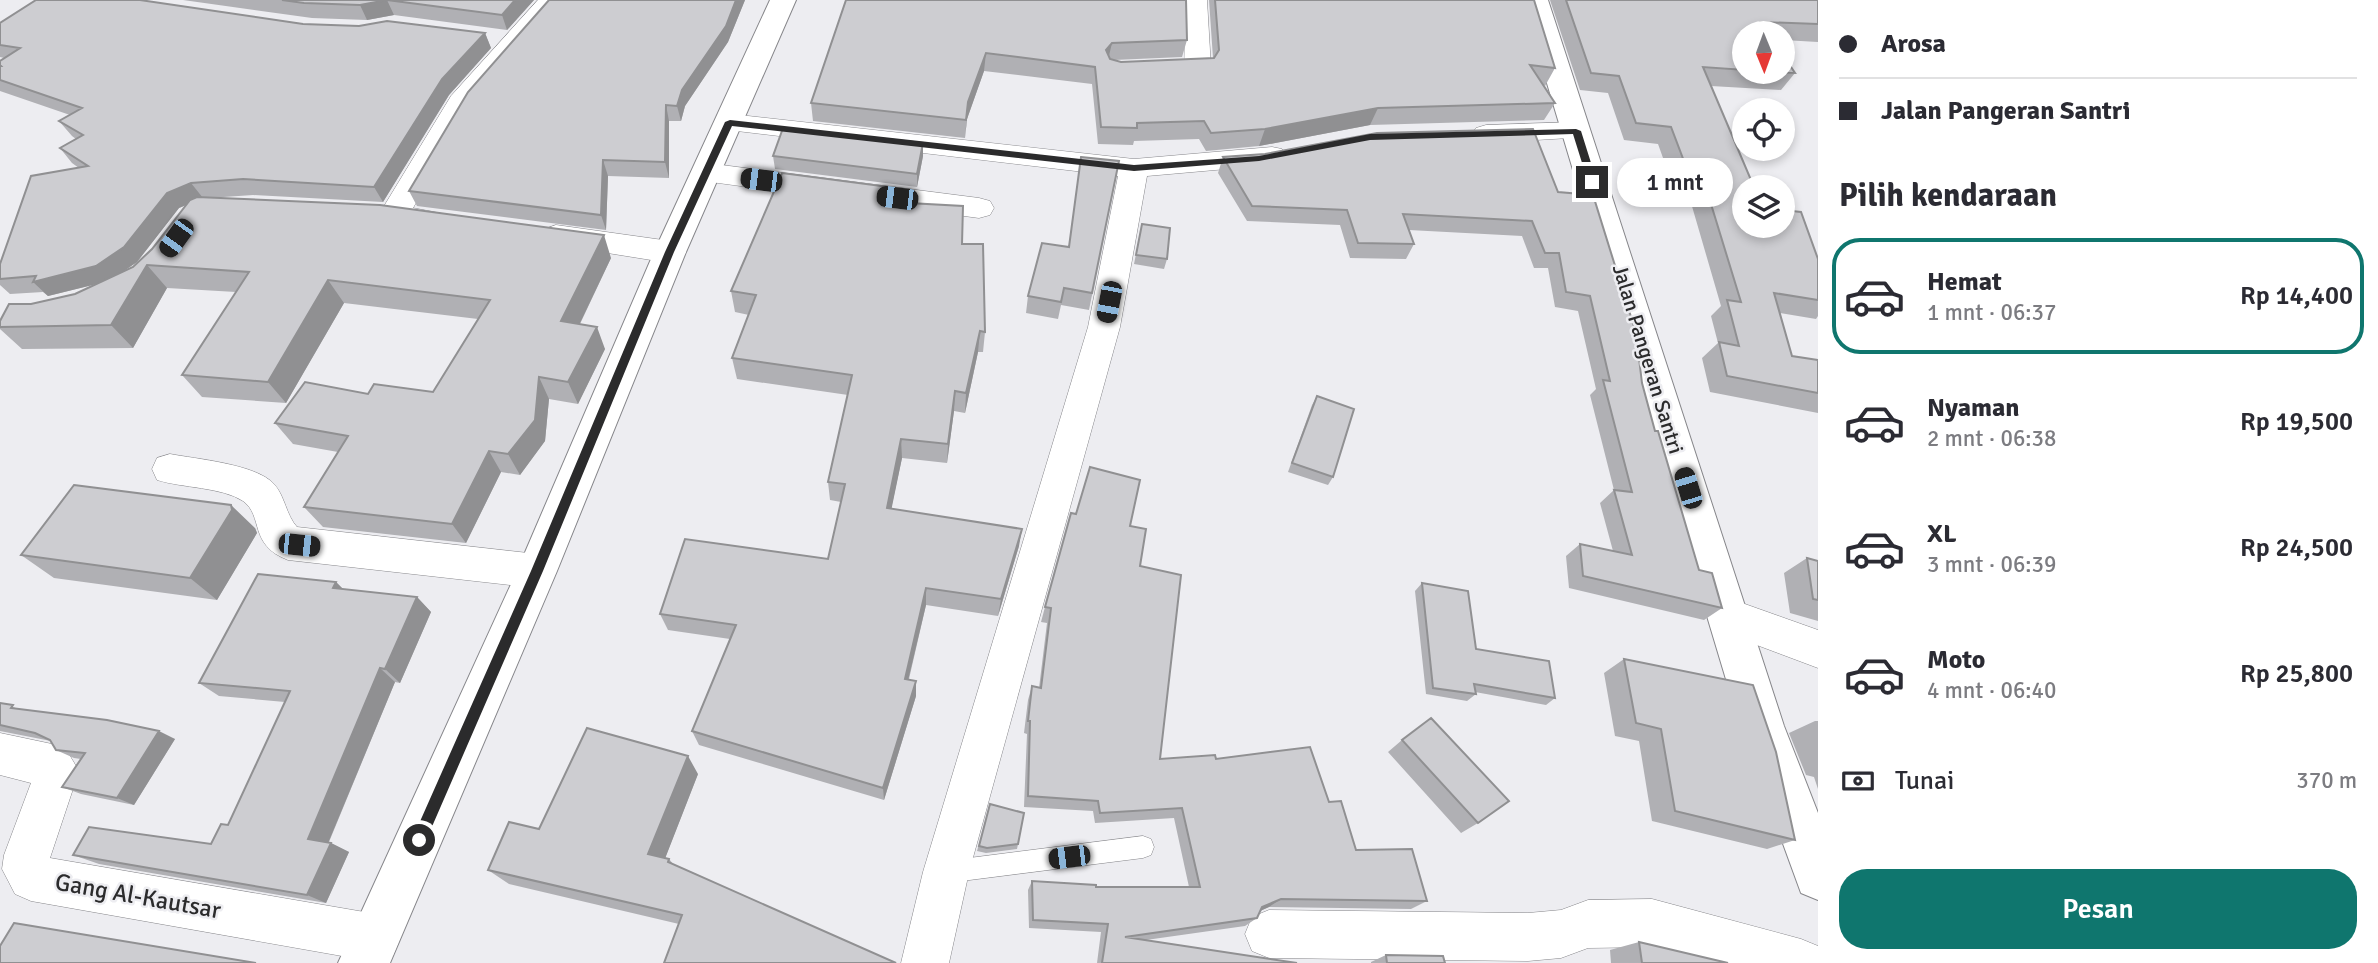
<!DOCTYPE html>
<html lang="id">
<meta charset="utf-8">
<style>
:root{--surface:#fff;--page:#f7f7f7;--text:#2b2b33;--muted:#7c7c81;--line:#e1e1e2;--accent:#0f766e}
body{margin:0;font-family:Signika,sans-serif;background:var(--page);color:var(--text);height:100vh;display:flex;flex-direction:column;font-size:26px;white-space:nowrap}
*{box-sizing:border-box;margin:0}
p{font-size:23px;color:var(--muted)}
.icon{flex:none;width:38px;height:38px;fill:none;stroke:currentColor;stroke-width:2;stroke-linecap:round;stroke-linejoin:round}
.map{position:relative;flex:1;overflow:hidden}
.panel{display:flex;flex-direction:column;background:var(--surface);width:560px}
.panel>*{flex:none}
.top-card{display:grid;align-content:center;height:154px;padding:0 21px;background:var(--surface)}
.needle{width:46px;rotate:179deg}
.buttons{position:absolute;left:1732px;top:21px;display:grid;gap:14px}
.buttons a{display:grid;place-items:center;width:63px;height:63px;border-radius:50%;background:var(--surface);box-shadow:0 4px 10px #0003;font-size:35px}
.end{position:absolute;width:32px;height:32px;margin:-16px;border:9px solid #2b2b2c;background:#fff;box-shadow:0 0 0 4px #fff}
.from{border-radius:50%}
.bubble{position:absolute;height:49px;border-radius:24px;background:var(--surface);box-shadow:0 4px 10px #0003;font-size:23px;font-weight:600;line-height:49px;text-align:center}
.car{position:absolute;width:21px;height:42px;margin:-21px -10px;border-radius:9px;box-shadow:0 0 5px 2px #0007;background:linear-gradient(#222 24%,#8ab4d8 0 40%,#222 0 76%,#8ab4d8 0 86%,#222 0)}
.top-card b{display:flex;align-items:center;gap:24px;height:66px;font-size:26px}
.top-card b+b{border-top:2px solid var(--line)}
.top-card i{width:18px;height:18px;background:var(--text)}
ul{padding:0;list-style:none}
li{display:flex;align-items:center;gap:21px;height:116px;margin:0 14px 10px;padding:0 7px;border:4px solid transparent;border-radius:28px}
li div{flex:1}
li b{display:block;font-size:26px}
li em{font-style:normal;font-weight:600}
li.selected{border-color:var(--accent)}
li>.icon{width:63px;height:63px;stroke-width:1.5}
h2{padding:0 21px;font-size:32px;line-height:84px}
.pay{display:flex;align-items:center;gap:18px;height:77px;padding:0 21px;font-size:26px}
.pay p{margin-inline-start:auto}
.action{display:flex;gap:14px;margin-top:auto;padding:14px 21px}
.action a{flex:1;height:80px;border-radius:28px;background:var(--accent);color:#fff;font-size:28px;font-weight:600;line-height:80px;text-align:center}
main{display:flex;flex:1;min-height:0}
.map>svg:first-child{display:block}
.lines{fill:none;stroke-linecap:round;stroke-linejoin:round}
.service-casing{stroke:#86868a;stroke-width:1}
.minor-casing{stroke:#86868a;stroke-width:1}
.tertiary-casing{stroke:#86868a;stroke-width:2}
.secondary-casing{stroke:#86868a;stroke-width:2}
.service{fill:#fff;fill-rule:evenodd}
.minor{fill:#fff;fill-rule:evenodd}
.tertiary{fill:#fff;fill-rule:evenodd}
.secondary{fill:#fff;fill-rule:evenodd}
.wall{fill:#b0b0b4;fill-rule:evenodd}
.shaded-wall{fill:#909092}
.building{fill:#cdcdd1;stroke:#909092;stroke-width:2}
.route{fill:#2b2b2c}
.labels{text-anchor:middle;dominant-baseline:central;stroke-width:5;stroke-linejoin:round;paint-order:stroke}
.street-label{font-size:21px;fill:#2b2b2c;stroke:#ededf1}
.near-street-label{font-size:24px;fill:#2b2b2c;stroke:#ededf1}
</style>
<main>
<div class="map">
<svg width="1818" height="963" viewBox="0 0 1818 963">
<rect width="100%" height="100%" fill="#ededf1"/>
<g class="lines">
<g class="service-casing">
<path id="service" d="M1143 836 1151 839 1154 847 1151 855 1143 858 946 883 938 880 935 872 938 864 946 861Z"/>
</g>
<g class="minor-casing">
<path id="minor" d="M538 0H563L472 106 413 208 444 214 448 221 444 228 433 231 382 223 378 216 451 96Z
M1183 0H1207L1211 68 1207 74 1198 76 1150 74 1146 68 1150 62 1185 60Z
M730 114 1134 159 1272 147 1282 149 1286 156 1282 163 1272 165 1147 176 1120 327 969 872 949 963H901L923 872 1088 327 1118 176 720 129 716 123 720 117Z
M1576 122 1586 125 1590 131 1586 137 1486 143 1476 140 1472 134 1476 128 1486 125Z
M706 163 979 198 990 201 994 208 990 215 979 218 696 180 691 173 696 166Z
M556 225 670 241 681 244 686 252 681 260 670 263 545 243 541 236 545 229Z
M170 454C196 459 256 464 274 484 285 496 286 515 297 527L537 554 551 559 556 571 551 583 537 588 288 560C248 545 264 516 243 501 222 487 182 488 157 480L152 469 157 458Z
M1728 598 1818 630V668L1714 629 1708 616 1714 603Z
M0 733 52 744 67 751 79 771 50 858 376 914 393 921 400 938 393 955 376 962 31 901 15 894 2 869 4 855 31 783 0 775Z
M1652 899 1801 939 1818 946V963H1711L1652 947 1588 948 1561 958 1528 961 1269 958 1252 951 1245 934 1252 917 1269 910 1528 913 1561 910 1588 900Z"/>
</g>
<g class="tertiary-casing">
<path id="tertiary" d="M1522 0H1548L1784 726 1818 813V900L1801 893 1740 726Z"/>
</g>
<g class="secondary-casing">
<path id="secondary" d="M770 0H796L686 252 557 571 390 963H338L517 571 654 252Z"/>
</g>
<use href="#service" class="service"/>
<use href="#minor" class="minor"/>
<use href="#tertiary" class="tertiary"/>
<use href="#secondary" class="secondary"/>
</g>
<path class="wall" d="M183 0H534L507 30 394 15 367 20 312 18Z
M549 0H745L728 42 685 106 681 121H669V178L608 176 606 230 417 206 409 191Z
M846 0 1187 40 1182 57 1114 60 1121 62 1213 58 1209 0H1534L1555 68 1545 86 1543 85 1555 103 1544 120 1370 125 1259 146 1206 151 1199 139 1134 141 1133 145 1098 144 1092 84 984 71 967 119 965 138 813 121 811 103Z
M1550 0H1818V42L1783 40V33H1745V72H1783L1795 73 1781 90 1711 86 1745 226 1818 259V316L1816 319 1780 313 1792 356 1818 360V413L1710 392 1702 358 1718 343 1711 316 1721 306 1689 196 1676 194 1658 144 1624 140 1608 93 1580 90Z
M0 23 303 24 485 33 491 48 449 95 383 202 253 195 209 198 611 258 580 324 605 349 578 404 549 399 545 441 520 475 501 472 466 543 323 527 304 507 338 452 293 444 275 423 368 394 433 392 478 319 344 303 286 403 202 397 182 375 236 292 167 288 133 348 22 349 0 329V321L31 304 75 294 96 284 48 296 43 292 10 294 0 285V264L79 168 72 163 60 148 76 139 72 136 59 121 70 115 0 91V61L4 58 0 57ZM186 205 152 249 133 267 124 271 137 262 179 208Z
M773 156H923L917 187 775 169Z
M1081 157 1119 161 1089 310 1061 305 1058 319 1026 313 1028 296 1069 247Z
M1223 157 1558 192 1642 383 1655 431 1699 570 1722 608 1704 620 1569 588 1566 556 1580 544 1613 551 1600 503 1614 490 1590 395 1596 389 1578 311 1555 307 1548 268H1534L1522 236 1409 230 1414 244 1406 259 1350 258 1340 225 1247 221 1218 173Z
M912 190V204L962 244 985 332 983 352H978L965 413 954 411 947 463 902 458 891 509 1019 546 998 616 926 605 909 679 916 696 884 800 699 745 692 731 730 639 668 630 660 614 828 559 841 502 830 500 828 482 848 395 737 379 732 358 749 315 735 312 731 291Z
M1142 224 1167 259 1164 269 1134 264Z
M1317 396 1333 477 1328 485 1288 472 1312 405Z
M1130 526 1140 566 1160 759H1216L1329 802 1356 850 1427 901 1411 909 1269 907 1260 911 1257 918 1245 926 1146 940 1297 963H1097L1101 932 1029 928 1028 890 1032 881 1096 887H1189L1174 818 1095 823 1093 811 1024 807 1027 734 1024 733 1028 700 1032 686 1039 688 1047 623 1041 622 1045 607Z
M255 528 257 533 217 600 54 578 21 555Z
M1807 558 1818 561V621L1790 613 1784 573Z
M336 582 344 590 417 597 431 612 400 683 395 682 329 842 349 852 326 903 99 864 73 855 211 844 228 825 285 702 219 696 199 683Z
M1422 583 1476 649 1555 698 1546 705 1475 692 1476 694 1467 701 1426 694 1415 591Z
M1624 659 1795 840 1767 849 1652 821 1639 741 1615 736 1604 673Z
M0 703 22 710 175 739 134 805 81 794 62 787 81 759 74 758 56 750 51 741 0 731Z
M1815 721H1818V789L1814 777 1806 775 1789 733Z
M1402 740 1478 823 1461 833 1388 752Z
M698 774 665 858 669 859 674 865 896 963 679 924 509 884 488 870 539 829Z
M990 804 1018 844 1017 849 986 853 977 851Z
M1639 942 1728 963H1611L1610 950Z
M1386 955 1445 963H1371V962Z"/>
<path class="shaded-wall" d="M387 0 394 15 367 20 360 5Z
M515 0H534L507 30 502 15Z
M736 0H745L728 42 685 106 681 121 677 106 682 90Z
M485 33 491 48 449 95 383 202 374 187 442 79Z
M1112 43 1108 60 1106 50Z
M986 53 984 71 967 119 965 138 968 102Z
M666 105 669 121V178L665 162Z
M1378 108 1370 125 1259 146 1265 129Z
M923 143V156L917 187V174Z
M603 160 608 176 606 230 601 215Z
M191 183 203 198 179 208 137 262 109 281 48 296 33 282 167 193Z
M604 235 611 258 570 344 561 321Z
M147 265 167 288 133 348 111 325Z
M328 280 344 303 286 403 268 382Z
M597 327 605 349 578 404 568 382Z
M980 331 978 352 965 413 966 393Z
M539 377 549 399 545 441 520 475 508 454Z
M955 391 954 411 947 463 948 444Z
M901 439 902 458 888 526 887 508Z
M489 451 501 472 466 543 452 524Z
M231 505 255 528 257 533 217 600 190 578Z
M1022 529 1019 546 998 616 1001 599Z
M336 582 351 597 333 588Z
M926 588V605L905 693V679Z
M417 597 431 612 400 683 385 669Z
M380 668 395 682 326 848 308 839Z
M916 681V696L884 800 883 788Z
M159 731 175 739 134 805 117 798Z
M688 756 698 774 661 869 648 854Z
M331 843 349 852 326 903 307 895Z
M1281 899 1269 907 1251 915 1262 907Z"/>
<path class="building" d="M36 0H140L303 24 359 26 387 21 485 33 442 79 374 187 243 179 191 183 167 193 124 247 96 266 33 282 36 276 0 279V264L31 176 88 166 60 148 83 135 59 121 82 108 0 80V66H1L0 65V61L20 48 0 45V23Z
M282 0H515L502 15 387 0 360 5 304 3Z
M549 0H736L726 26 682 90 677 106 666 105 665 162 603 160 601 215 409 191 468 92Z
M846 0H1186L1187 40 1112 43 1106 50 1110 59 1121 62 1214 58 1219 50 1215 0H1534L1555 68 1530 65 1555 103 1378 108 1265 129 1211 133 1204 121 1137 123V128L1101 127 1095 67 986 53 968 102 966 120 811 103Z
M1566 0H1818V24L1761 22 1769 33H1745V70L1703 67 1754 187H1745V226H1783V210L1801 212 1818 259V300L1774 293 1792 356 1818 360V393L1727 376 1719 342 1739 346 1727 300 1741 302 1703 178 1690 177 1671 127 1636 123 1619 76 1591 73Z
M1783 55 1795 73 1775 72H1783Z
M783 128 923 143 917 174 773 156Z
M1533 129 1558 192 1593 195 1636 333 1642 383 1655 431H1658L1699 570 1712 573 1722 608 1583 576 1580 544 1632 555 1614 490 1632 492 1603 380 1610 381 1590 296 1566 292 1559 253H1545L1532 221 1403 214 1414 244 1358 243 1347 210 1252 206 1223 157 1265 154 1377 133Z
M1081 157 1119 161 1092 293 1064 288 1061 302 1028 296 1042 243 1069 247Z
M782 173 912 190 909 203 963 206 962 244H983L985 332 980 331 966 393 955 391 948 444 901 439 887 508 1022 529 1001 599 926 588 905 679 916 681 883 788 692 731 736 625 660 614 685 539 828 559 845 484 828 482 852 375 732 358 756 295 731 291Z
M197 197 380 205 604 235 561 321 597 327 568 382 539 377 535 420 508 454 489 451 452 524 304 507 348 436 275 423 305 382 368 394 374 384 433 392 490 300 328 280 268 382 182 375 249 272 147 265 111 325 0 327V321L9 304H31L75 294 133 267 152 249 190 200Z
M1142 224 1170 228 1167 259 1136 255Z
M1317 396 1354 409 1333 477 1292 463Z
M1090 467 1140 480 1130 526 1146 529 1140 566 1181 575 1160 759 1215 755 1216 759 1310 747 1329 802 1341 801 1356 850 1412 849 1427 901 1281 899 1262 907 1257 918 1125 937 1297 963H1102L1108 924 1033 920 1032 881 1096 885V887H1200L1182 808 1100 813 1098 801 1028 796 1030 721H1028L1032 686 1041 688 1051 608 1045 607 1071 513 1076 514Z
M74 485 231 505 232 510 190 578 21 555Z
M1807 558 1818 561V600L1813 599Z
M258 574 336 582 333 588 417 597 385 669 380 668 308 839 331 843 307 895 73 855 89 827 211 844 221 824 228 825 290 691 199 683Z
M1422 583 1468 591 1476 649 1549 661 1555 698 1474 684 1476 694 1433 688Z
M1624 659 1753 685 1776 752 1795 840 1675 811 1661 729 1636 723Z
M0 703 13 705 11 708 107 720 159 731 117 798 62 787 85 753 56 750 50 740 35 733 0 725Z
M1431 718 1509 801 1478 823 1402 740Z
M587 728 688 756 648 854 669 859 668 862 896 963H664L682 915 488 870 509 822 539 829Z
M990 804 1024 813 1018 844 987 848 979 846Z
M14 923 256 963H0V946Z
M1639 942 1728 963H1642Z
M1386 955 1443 956 1445 963H1387Z"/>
<path class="route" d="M730 120 1134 165 1259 156 1370 134 1576 129 1581 131 1597 182 1592 185 1588 182 1573 134 1370 140 1259 161 1134 171 732 126 674 252 543 571 424 845H414V835L531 571 665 252 725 122Z"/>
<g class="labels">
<g class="street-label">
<text transform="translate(1648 359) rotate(73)">Jalan Pangeran Santri</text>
</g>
<g class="near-street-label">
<text transform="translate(138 896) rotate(10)">Gang Al-Kautsar</text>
</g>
</g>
</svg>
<div class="buttons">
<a><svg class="needle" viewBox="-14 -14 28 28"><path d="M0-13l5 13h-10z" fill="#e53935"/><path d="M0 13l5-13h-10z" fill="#7c7c81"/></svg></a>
<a><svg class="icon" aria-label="locate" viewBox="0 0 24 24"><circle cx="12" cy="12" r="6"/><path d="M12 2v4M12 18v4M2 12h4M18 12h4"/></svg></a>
<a><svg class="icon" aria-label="layers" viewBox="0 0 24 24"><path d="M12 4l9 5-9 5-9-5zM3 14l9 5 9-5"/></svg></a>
</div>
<i class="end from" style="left:419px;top:840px"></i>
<i class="end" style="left:1592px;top:182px"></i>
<div class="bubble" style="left:1617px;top:158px;width:116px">1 mnt</div>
<i class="car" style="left:761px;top:180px;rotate:277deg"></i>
<i class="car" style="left:897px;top:198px;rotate:277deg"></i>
<i class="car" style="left:176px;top:238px;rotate:216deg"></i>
<i class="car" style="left:1109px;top:302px;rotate:191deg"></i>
<i class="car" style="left:1688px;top:488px;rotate:343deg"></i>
<i class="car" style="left:299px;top:545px;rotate:96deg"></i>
<i class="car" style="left:1069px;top:857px;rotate:263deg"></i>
</div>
<section class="panel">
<div class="top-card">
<b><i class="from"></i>Arosa</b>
<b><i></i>Jalan Pangeran Santri</b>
</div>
<h2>Pilih kendaraan</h2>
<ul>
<li class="selected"><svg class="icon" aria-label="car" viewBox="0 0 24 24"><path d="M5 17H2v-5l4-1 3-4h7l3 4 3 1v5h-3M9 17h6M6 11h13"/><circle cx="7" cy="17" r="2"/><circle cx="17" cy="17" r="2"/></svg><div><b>Hemat</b><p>1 mnt · 06:37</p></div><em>Rp 14,400</em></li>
<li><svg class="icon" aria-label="car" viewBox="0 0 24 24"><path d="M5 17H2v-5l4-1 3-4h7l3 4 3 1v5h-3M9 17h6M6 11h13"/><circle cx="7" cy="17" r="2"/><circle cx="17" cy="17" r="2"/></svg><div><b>Nyaman</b><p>2 mnt · 06:38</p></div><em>Rp 19,500</em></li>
<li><svg class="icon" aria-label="car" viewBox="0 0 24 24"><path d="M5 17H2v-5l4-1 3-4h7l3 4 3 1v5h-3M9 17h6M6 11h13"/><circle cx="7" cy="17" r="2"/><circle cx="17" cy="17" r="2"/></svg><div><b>XL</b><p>3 mnt · 06:39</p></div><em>Rp 24,500</em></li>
<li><svg class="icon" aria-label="car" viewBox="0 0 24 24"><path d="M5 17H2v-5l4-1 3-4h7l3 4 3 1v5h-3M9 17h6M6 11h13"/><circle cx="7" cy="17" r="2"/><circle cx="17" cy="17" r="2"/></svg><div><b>Moto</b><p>4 mnt · 06:40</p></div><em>Rp 25,800</em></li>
</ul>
<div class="pay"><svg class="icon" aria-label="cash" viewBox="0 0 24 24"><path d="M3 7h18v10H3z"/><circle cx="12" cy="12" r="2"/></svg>Tunai<p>370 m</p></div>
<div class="action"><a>Pesan</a></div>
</section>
</main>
